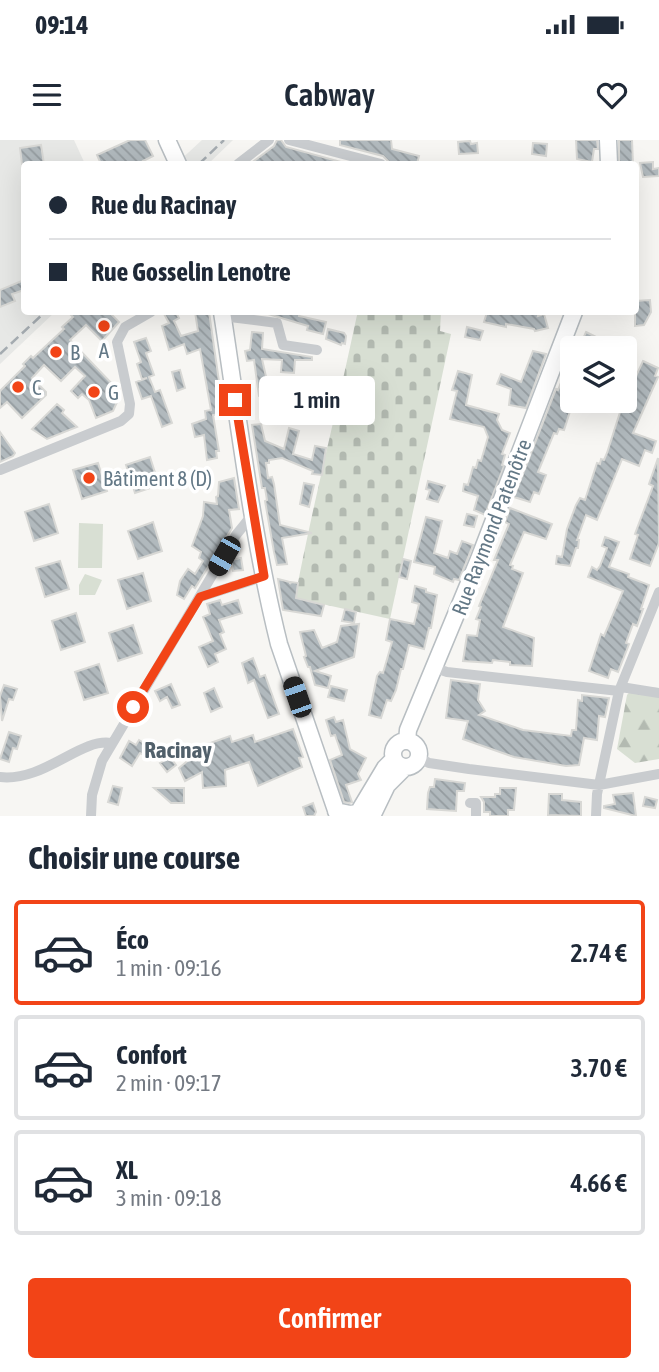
<!DOCTYPE html>
<html lang="fr">
<meta charset="utf-8">
<style>
:root{--surface:#fff;--page:#f2f2f3;--text:#1f2937;--muted:#747a83;--line:#e0e1e3;--accent:#f24417}
body{margin:0;font-family:"Asap Condensed",sans-serif;background:var(--page);color:var(--text);height:100vh;display:flex;flex-direction:column;font-size:26px;white-space:nowrap}
*{box-sizing:border-box;margin:0}
p{font-size:23px;color:var(--muted)}
.icon{flex:none;width:38px;height:38px;fill:none;stroke:currentColor;stroke-width:2;stroke-linecap:round;stroke-linejoin:round}
.map{position:relative;height:676px;overflow:hidden}
.panel{display:flex;flex-direction:column;background:var(--surface);flex:1}
.panel>*{flex:none}
.banner{position:absolute;left:21px;top:21px;width:618px;height:154px;border-radius:7px;box-shadow:0 7px 28px #0002;display:grid;align-content:center;height:154px;padding:0 28px;background:var(--surface)}
.tools{position:absolute;left:560px;top:196px;display:grid;gap:14px}
.tools a{display:grid;place-items:center;width:77px;height:77px;border-radius:7px;background:var(--surface);box-shadow:0 7px 28px #0002;font-size:35px}
.end{position:absolute;width:32px;height:32px;margin:-16px;border:9px solid #f24417;background:#fff;box-shadow:0 0 0 4px #fff}
.from{border-radius:50%}
.bubble{position:absolute;height:49px;border-radius:7px;background:var(--surface);box-shadow:0 7px 28px #0002;font-size:23px;font-weight:600;line-height:49px;text-align:center}
.car{position:absolute;width:21px;height:42px;margin:-21px -10px;border-radius:9px;box-shadow:0 0 5px 2px #0007;background:linear-gradient(#222 24%,#8ab4d8 0 40%,#222 0 76%,#8ab4d8 0 86%,#222 0)}
.banner b{display:flex;align-items:center;gap:24px;height:66px;font-size:26px}
.banner b+b{border-top:2px solid var(--line)}
.banner i{width:18px;height:18px;background:var(--text)}
ul{padding:0;list-style:none}
li{display:flex;align-items:center;gap:21px;height:105px;margin:0 14px 10px;padding:0 14px;border:4px solid var(--line);border-radius:7px}
li div{flex:1}
li b{display:block;font-size:26px}
li em{font-style:normal;font-weight:600}
li.on{border-color:var(--accent)}
li>.icon{width:63px;height:63px;stroke-width:1.5}
h2{padding:0 28px;font-size:32px;line-height:84px}
.button{display:flex;gap:14px;margin-top:auto;padding:14px 28px}
.button a{flex:1;height:80px;border-radius:7px;background:var(--accent);color:#fff;font-size:28px;font-weight:600;line-height:80px;text-align:center}
.status{display:flex;justify-content:space-between;align-items:center;height:49px;padding:0 35px;background:var(--surface);direction:ltr}
.status svg{height:19px;fill:currentColor}
header{display:flex;justify-content:space-between;align-items:center;height:91px;padding:0 28px;background:var(--surface);font-size:32px;font-weight:600}
.map>svg:first-child{display:block}
.built{fill:#e7e8e6}
.forest{fill:url(#forest-firs)}
.cemetery{fill:url(#cemetery-stones)}
.park{fill:#d8dfd3}
.building{fill:url(#building-back-hatch);stroke:#d8d8d5;stroke-width:2}
.lines{fill:none;stroke-linecap:round;stroke-linejoin:round}
.secondary-casing{stroke:#b8bec2;stroke-width:19}
.street{stroke:#c9cccf;stroke-width:10}
.secondary{stroke:#fff;stroke-width:16}
.rail{stroke:#a4abb0;stroke-width:2.5;stroke-dasharray:10 5;stroke-linecap:butt}
.route{stroke:#f24417;stroke-width:9}
.poi-dot{fill:#f24417;stroke:#fff;stroke-width:2.5}
.labels{text-anchor:middle;dominant-baseline:central;stroke-width:7;stroke-linejoin:round;paint-order:stroke}
.poi-label{font-size:21px;fill:#637886;stroke:#fff;text-anchor:start}
.street-label{font-size:21px;fill:#637886;stroke:#fff}
.neighbourhood-label{font-size:23px;font-weight:bold;fill:#51606b;stroke:#fff}
</style>
<div class="status"><b>09:14</b><svg viewBox="0 0 49 12"><path d="M0 12V9h3v3zM5 12V6h3v6zM10 12V3h3v9zM15 12V0h3v12zM26 1h20v11H26zM47 4h2v5h-2z"/></svg></div>
<header><svg class="icon" aria-label="menu" viewBox="0 0 24 24"><path d="M4 6h16M4 12h16M4 18h16"/></svg>Cabway<svg class="icon" aria-label="heart" viewBox="0 0 24 24"><path d="M12 20l-8-8c-3-5 5-10 8-4 3-6 11-1 8 4z"/></svg></header>
<div class="map">
<svg width="659" height="676" viewBox="0 0 659 676">
<defs>
<pattern id="forest-firs" width="22" height="20" patternUnits="userSpaceOnUse" patternTransform="scale(1.75)"><rect width="22" height="20" fill="#d8dfd3"/><path d="M5 1l3.5 6h-7zM16 11l3.5 6h-7z" fill="#b3bab1"/></pattern>
<pattern id="cemetery-stones" width="16" height="16" patternUnits="userSpaceOnUse" patternTransform="scale(1.75)"><rect width="16" height="16" fill="#d8dfd3"/><path d="M2 7V4a2 2 0 0 1 4 0v3zM10 15v-3a2 2 0 0 1 4 0v3z" fill="#b3bab1"/></pattern>
<pattern id="building-back-hatch" width="6" height="6" patternUnits="userSpaceOnUse" patternTransform="scale(1.75)"><rect width="6" height="6" fill="#b1b9bd"/><path d="M-1 5l2 2M0 0l6 6M5-1l2 2" fill="none" stroke="#949b9f"/></pattern>
</defs>
<rect width="100%" height="100%" fill="#f7f6f3"/>
<path class="built" d="M0 0H74L85 24H24V172H55L0 224Z
M202 0H233L208 24H176Z"/>
<path class="forest" d="M635 546 659 548V619L635 623 617 609 627 555Z"/>
<path class="cemetery" d="M352 172H441L440 191 451 194 390 479 295 458C313 363 337 270 357 175L352 174Z"/>
<path class="park" d="M79 383 103 384 102 428H78Z
M85 434 102 440 95 455H79V445Z"/>
<path class="building" d="M130 0H145L153 16 143 21 145 24H101L97 15Z
M277 0H281L286 7 341 22V24H250L274 6Z
M340 0H391L392 9 419 16 417 24 389 22 383 16 340 5Z
M576 0H597L598 9H594L592 22 577 19Z
M619 0H632L633 24H619Z
M470 1 471 4 477 3 478 13 459 14 458 2Z
M533 3 547 4 546 16 532 14Z
M41 5 44 24H22L20 8Z
M653 22V29L659 28V36L643 37 640 23Z
M24 140V150L12 154 15 161 0 167V150Z
M650 160 651 172 644 185 635 186V161Z
M68 172H109L119 182 102 201 86 185 70 200 115 247 117 262 113 271 96 278 89 260 82 254 78 258 71 251 85 236 75 227 61 241 44 225 32 238 46 252V255L22 278 7 262 0 268V251L25 226 23 224 31 216 33 218 64 189 62 187 73 177Z
M163 172H176L179 178 174 181 181 196 198 191 195 172H209L223 269 220 274 213 275 219 311H216L217 318 207 320 204 295 195 297 192 284 206 279 205 271 211 270 200 209 187 214 184 204 169 210 162 186 169 183Z
M268 172H300L299 176 326 182 323 194 307 190 308 186 268 174Z
M487 172H539L538 176 544 174 548 188 535 191 534 189 506 184V187L484 182Z
M467 187 483 191 480 200 465 197Z
M328 189 344 193 346 196 345 204 342 203 341 205 326 199Z
M252 192 263 193 262 209 312 217V220H295L294 233 281 232 282 220 262 219 267 241 280 238V254L293 257 291 265 259 256 254 220 247 221 245 211 250 210Z
M586 192 604 201 600 208H579Z
M146 198 151 211 146 213 154 235 149 237 155 252 160 250 172 283 162 287 151 256 142 259 136 242 147 238 142 239 137 224 141 222 134 202Z
M533 211 546 214 526 268 509 265 511 249 497 244 501 234 521 242Z
M572 215V265L564 290 559 289 557 294 554 293 538 332 546 335 539 354 534 352 530 362 514 357 556 249 558 250Z
M643 221 658 228 655 236 658 237 633 293 656 301 652 313 645 310 639 326 622 319 597 380 586 375 577 400H579L578 408H576L570 426 556 424 557 416 562 417 567 389 576 365 580 358 585 360 597 323 600 324 601 319 604 320 607 313 622 266Z
M180 230 185 248 177 251 172 232Z
M458 231 472 235 466 265 499 274 497 280 502 290 510 293 502 314 505 315 502 325 504 326 485 375 474 370 478 356 463 351 464 344 468 345 473 327 476 328 478 320 481 321 488 297 484 287 450 279 457 251 452 250Z
M57 264 64 270 62 273 77 287 47 299 32 289Z
M261 284 265 301 284 309 289 288 299 291 293 314 312 320 315 306 326 308 322 335 312 334 313 331 282 318 269 320V323H266L268 338 272 337 274 344 280 385 312 393 282 398 287 424 277 425 274 412 265 361 267 360 265 348H262L252 285Z
M0 292 15 313 13 316 0 322Z
M150 317 159 345 135 353 126 325Z
M658 318 659 403 650 426 630 419 638 395 635 394 653 346 649 344Z
M98 323 107 351 82 359 73 330Z
M234 338 239 369 229 370 232 388 195 448 192 446 184 459 177 455 180 441 188 429 195 434 203 421 199 418 201 412 192 406 203 376 204 362 217 364 216 357 218 356 219 342Z
M428 341 445 346 438 362 427 359 430 350 426 349Z
M304 343 314 345 309 367 300 364Z
M49 364 58 393 34 401 25 372Z
M510 368 552 384 546 399 524 392 510 425 513 426 512 429 523 433 503 487 534 498 532 526 510 525V522L493 520 492 523 463 521 467 495 477 496 480 480 476 479 481 467 479 466 498 420H494L509 384 505 382Z
M467 374 477 376 474 387 464 385Z
M426 377 442 381 434 413 448 418 450 411 457 414 462 401 473 405 459 440 454 439 453 442 434 434 435 427 414 422Z
M153 382 162 411 138 419 128 391Z
M605 397 619 402 609 427 629 434 628 437 649 445 641 469H643L637 486 633 484 626 503 629 504 618 532 611 529 608 538 589 531 601 494 604 496 623 451 588 437 592 427 597 430 600 426 607 408 602 406Z
M241 418 243 430 233 431 231 420Z
M403 419 411 421 407 439 399 437Z
M60 421 69 449 45 457 36 428Z
M143 433 151 461 127 469 118 440Z
M278 439 290 442V444L291 442 298 443 296 458 324 465 321 476 283 470Z
M415 446 426 449V452L437 455 431 488H429L424 509 409 505 403 529H401L396 550 391 561 387 560 381 578 369 575 377 536 380 532 383 533 392 502 386 500 390 479 414 484 419 464 412 462Z
M220 460 222 465 238 460 242 473 219 480 224 492 220 494 226 509 215 514 218 522 208 527 199 507 213 501 203 477 210 474 207 464Z
M345 469 356 472 354 483 342 481Z
M76 473 85 502 61 510 52 481Z
M359 484 354 517 315 531 331 536 328 548 315 545 310 527H308L304 517 306 516 300 492 314 490 322 508 337 502 341 486Z
M133 485 142 513 118 521 109 493Z
M253 518 260 537 265 535 279 574 268 578 254 540 248 543 242 523Z
M99 524 108 553 84 560 75 532Z
M451 540 480 544 478 560 485 571 479 575 523 590 571 596 572 590H576L578 560 582 561V555L609 558 605 577 599 576 597 600 584 598 579 625 566 626 514 617 463 599 468 581 446 578Z
M171 544 180 565 172 568 167 557 160 561 155 551Z
M4 545 17 549 13 560 9 559 2 581 0 556Z
M331 546 347 550 344 561 328 557Z
M214 548 222 567 211 572 204 553Z
M334 577 336 582 343 580 350 609 366 618 358 634 361 640 346 645 352 662 349 663 344 662 330 620 342 615 335 595 331 596 326 580Z
M293 589 303 617 299 618 302 627 258 646 249 622 225 630 226 646 203 648 202 632 185 641 179 628 202 609V606L230 596 232 602 253 595 255 602Z
M9 592 21 596 17 609 13 608 9 622 0 619Z
M139 600 149 606 144 615 140 613 132 626 120 618 129 601 136 605Z
M170 617 176 625 167 632 160 623Z
M435 639 465 643 464 651H457L456 671 427 669 428 653 430 647H434Z
M113 646 122 648 118 665 108 662Z
M154 648H184V663H171Z
M500 648H516L514 670H508V676H490V672H484V662L481 657H495V654H500Z
M633 653 636 676 604 668V666L615 664 613 655Z
M549 654H562V660L581 662V676L548 675Z
M645 657 657 660 655 668 643 666Z
M313 663 316 672 314 676H306L303 667Z"/>
<g class="lines">
<g class="secondary-casing">
<path id="secondary" d="M167 0 178 24
M608 0 609 24
M222 172C239 282 252 395 279 504L338 676
M407 601 408 590 479 419 574 172
M393 614a13 13 0 1 1 26 0a13 13 0 1 1-26 0Z
M336 671 350 674 358 673 385 628 394 619
M372 676 387 645 405 627"/>
</g>
<path class="street" d="M289 0 381 24
M238 24 269 0
M222 176 277 183 283 205 317 210
M0 330 121 281 129 274 130 264 117 202 125 187 151 172
M200 457 265 436
M435 528 447 532 619 551
M621 547 659 553
M419 618 429 623 469 629 599 645 659 634
M0 637C44 642 80 598 111 603
M470 663H476V676
M91 676 92 655 102 621 236 395 253 374
M596 676 597 654 619 551 659 452"/>
<use href="#secondary" class="secondary"/>
<path class="rail" d="M199 24 224 0
M0 214 45 172"/>
</g>
<g class="lines">
<path class="route" d="M133 567 200 457 264 436 235 260"/>
</g>
<g class="poi-dot">
<circle cx="104" cy="186" r="7"/>
<circle cx="56" cy="212" r="7"/>
<circle cx="18" cy="247" r="7"/>
<circle cx="94" cy="252" r="7"/>
<circle cx="89" cy="338" r="7"/>
</g>
<g class="labels">
<g class="poi-label">
<text x="104" y="210" text-anchor="middle">A</text>
<text x="70" y="212">B</text>
<text x="32" y="247">C</text>
<text x="108" y="252">G</text>
<text x="103" y="338">Bâtiment 8 (D)</text>
</g>
<g class="street-label">
<text transform="translate(491 387) rotate(-69)">Rue Raymond Patenôtre</text>
</g>
<g class="neighbourhood-label">
<text x="178" y="610">Racinay</text>
</g>
</g>
</svg>
<div class="tools">
<a><svg class="icon" aria-label="layers" viewBox="0 0 24 24"><path d="M12 4l9 5-9 5-9-5zM3 14l9 5 9-5"/></svg></a>
</div>
<i class="end from" style="left:133px;top:567px"></i>
<i class="end" style="left:235px;top:260px"></i>
<div class="bubble" style="left:259px;top:236px;width:116px">1 min</div>
<i class="car" style="left:224px;top:416px;rotate:210deg"></i>
<i class="car" style="left:297px;top:557px;rotate:341deg"></i>
<div class="banner">
<b><i class="from"></i>Rue du Racinay</b>
<b><i></i>Rue Gosselin Lenotre</b>
</div>
</div>
<section class="panel">
<h2>Choisir une course</h2>
<ul>
<li class="on"><svg class="icon" aria-label="car" viewBox="0 0 24 24"><path d="M5 17H2v-5l4-1 3-4h7l3 4 3 1v5h-3M9 17h6M6 11h13"/><circle cx="7" cy="17" r="2"/><circle cx="17" cy="17" r="2"/></svg><div><b>Éco</b><p>1 min · 09:16</p></div><em>2.74 €</em></li>
<li><svg class="icon" aria-label="car" viewBox="0 0 24 24"><path d="M5 17H2v-5l4-1 3-4h7l3 4 3 1v5h-3M9 17h6M6 11h13"/><circle cx="7" cy="17" r="2"/><circle cx="17" cy="17" r="2"/></svg><div><b>Confort</b><p>2 min · 09:17</p></div><em>3.70 €</em></li>
<li><svg class="icon" aria-label="car" viewBox="0 0 24 24"><path d="M5 17H2v-5l4-1 3-4h7l3 4 3 1v5h-3M9 17h6M6 11h13"/><circle cx="7" cy="17" r="2"/><circle cx="17" cy="17" r="2"/></svg><div><b>XL</b><p>3 min · 09:18</p></div><em>4.66 €</em></li>
</ul>
<div class="button"><a>Confirmer</a></div>
</section>
